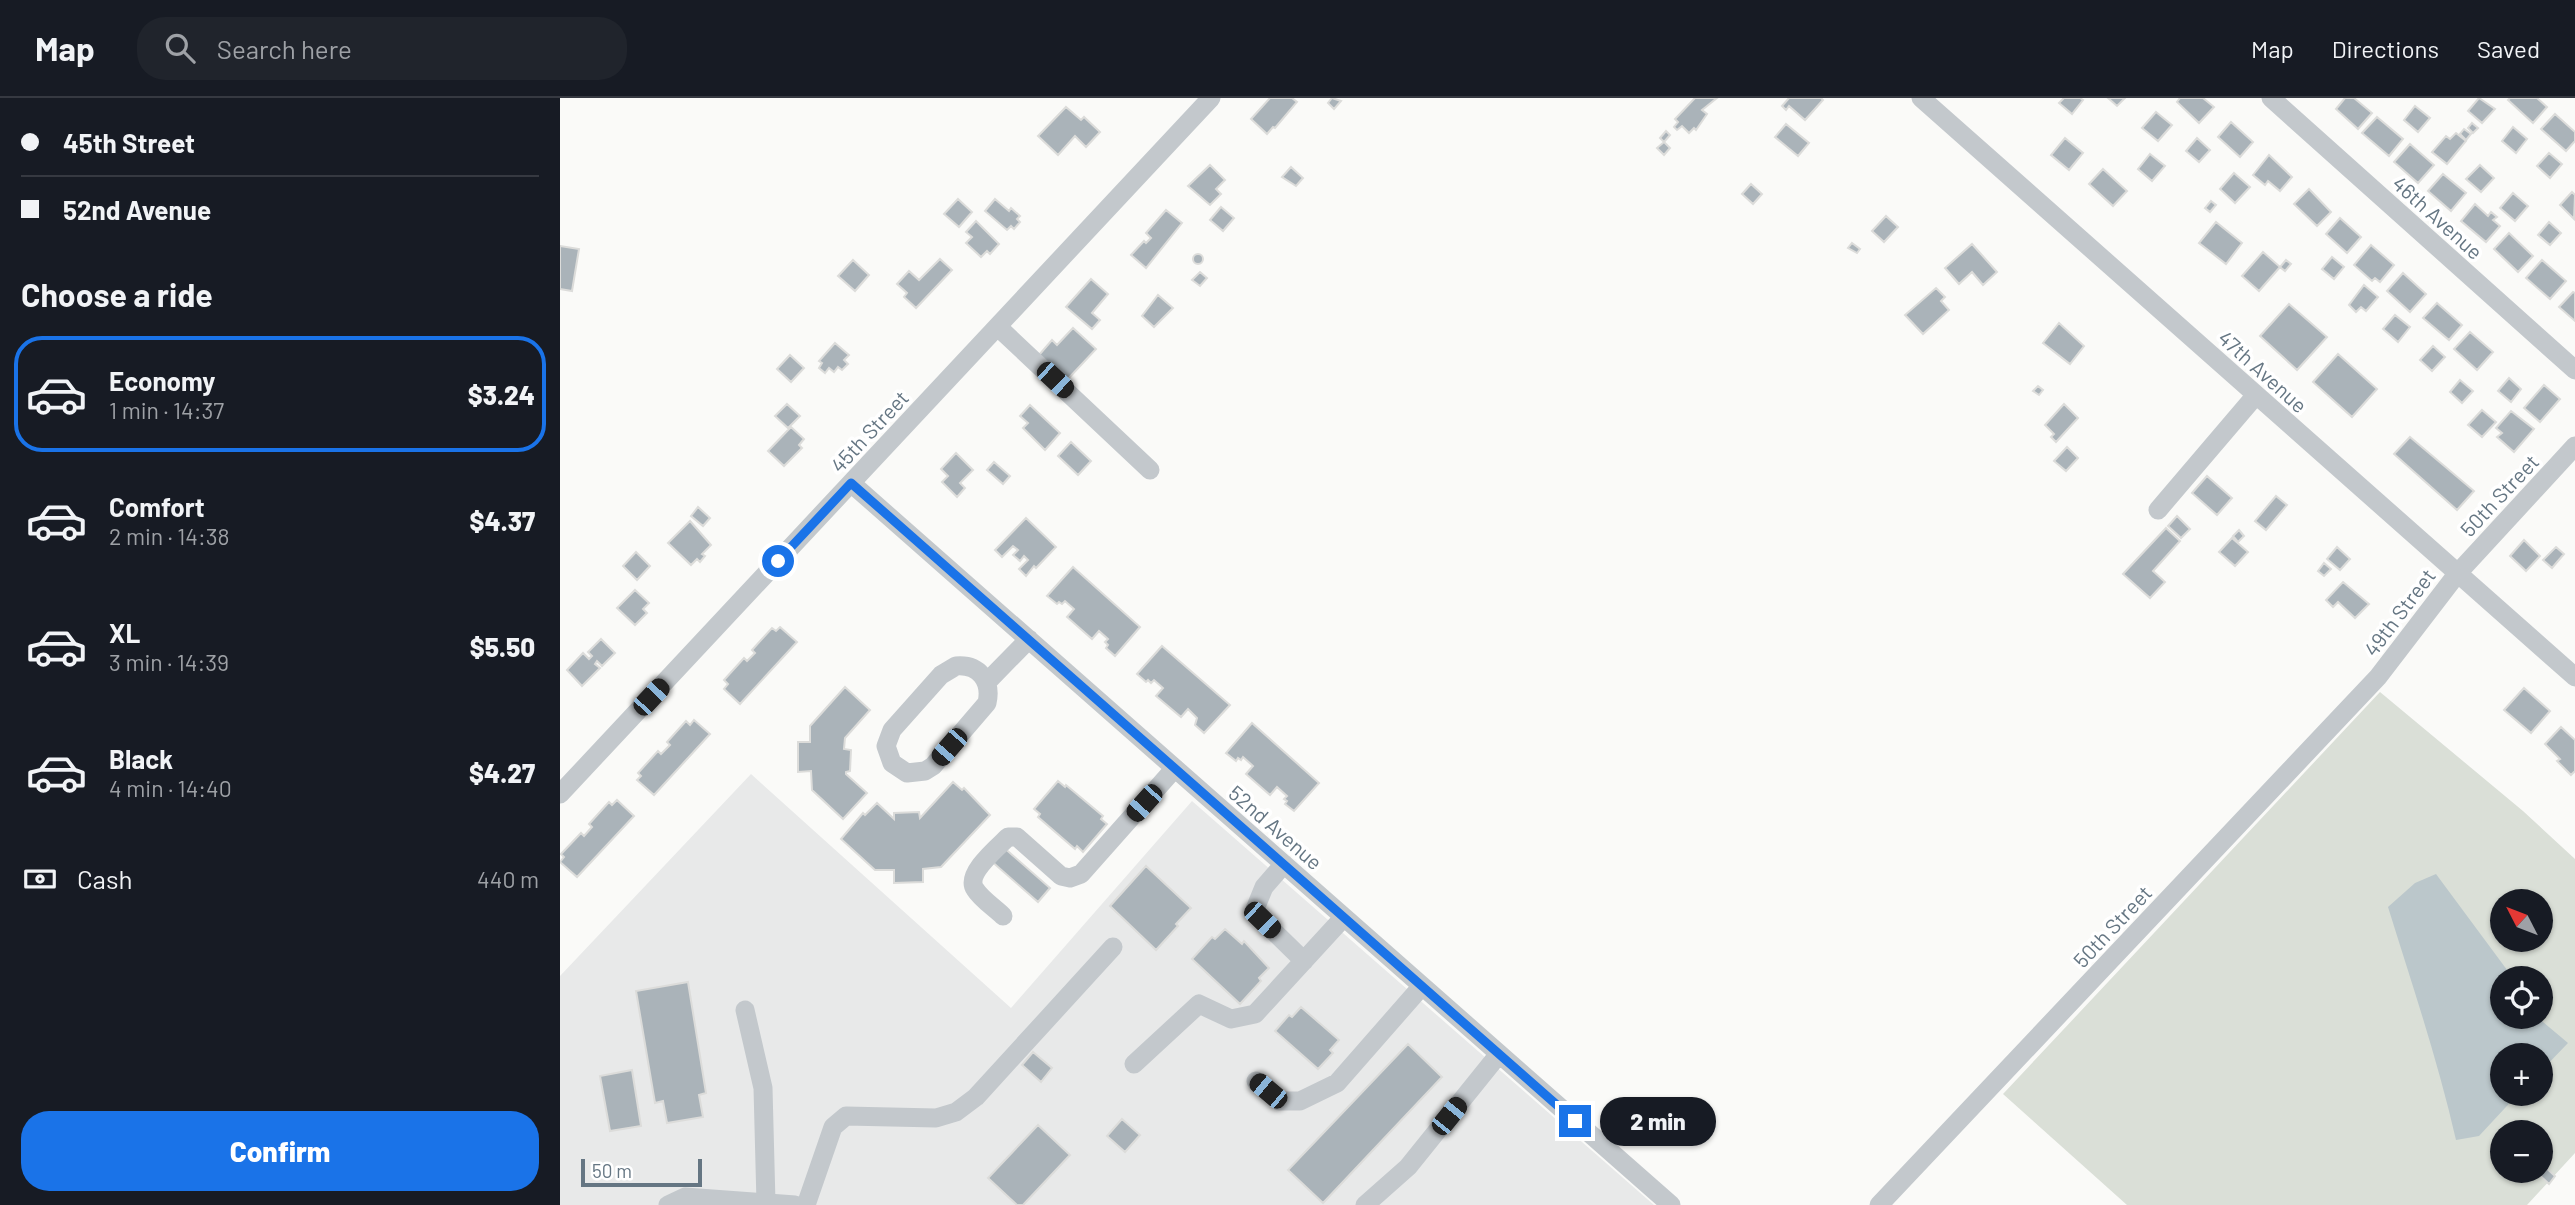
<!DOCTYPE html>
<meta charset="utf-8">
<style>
:root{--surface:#171b24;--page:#20242c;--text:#f1f3f6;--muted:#9ea1a6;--line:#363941;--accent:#1a73e8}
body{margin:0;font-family:Barlow,sans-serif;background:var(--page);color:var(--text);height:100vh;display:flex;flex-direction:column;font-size:26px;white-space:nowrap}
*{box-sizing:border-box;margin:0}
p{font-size:23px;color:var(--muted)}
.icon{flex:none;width:38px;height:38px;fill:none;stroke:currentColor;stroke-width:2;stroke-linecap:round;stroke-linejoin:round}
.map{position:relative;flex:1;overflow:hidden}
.drawer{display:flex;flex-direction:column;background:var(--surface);width:560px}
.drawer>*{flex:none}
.guide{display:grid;align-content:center;height:154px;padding:0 21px;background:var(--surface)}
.needle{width:46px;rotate:312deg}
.buttons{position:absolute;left:1930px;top:791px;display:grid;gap:14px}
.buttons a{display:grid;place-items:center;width:63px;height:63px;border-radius:50%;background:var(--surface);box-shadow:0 2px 5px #0004;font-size:35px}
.scale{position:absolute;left:21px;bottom:18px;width:121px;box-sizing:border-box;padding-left:7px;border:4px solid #657683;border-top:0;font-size:19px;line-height:24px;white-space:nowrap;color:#657683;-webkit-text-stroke:5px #fff;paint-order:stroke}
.end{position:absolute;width:32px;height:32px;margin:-16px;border:9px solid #1a73e8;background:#fff;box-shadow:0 0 0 4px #fff}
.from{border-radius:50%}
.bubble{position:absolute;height:49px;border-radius:24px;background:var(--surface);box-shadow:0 2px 5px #0004;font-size:23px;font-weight:800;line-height:49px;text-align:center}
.car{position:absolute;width:21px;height:42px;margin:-21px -10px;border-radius:9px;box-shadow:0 0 5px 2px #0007;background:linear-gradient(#222 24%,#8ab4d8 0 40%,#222 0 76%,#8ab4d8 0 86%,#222 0)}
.guide b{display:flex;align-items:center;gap:24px;height:66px;font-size:26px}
.guide b+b{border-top:2px solid var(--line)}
.guide i{width:18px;height:18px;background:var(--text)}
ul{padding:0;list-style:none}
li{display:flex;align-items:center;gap:21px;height:116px;margin:0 14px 10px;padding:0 7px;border:4px solid transparent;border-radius:28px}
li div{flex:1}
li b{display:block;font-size:26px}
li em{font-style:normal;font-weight:800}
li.active{border-color:var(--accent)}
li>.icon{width:63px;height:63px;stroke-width:1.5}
h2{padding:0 21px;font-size:32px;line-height:84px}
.pay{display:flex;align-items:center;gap:18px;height:77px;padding:0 21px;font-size:26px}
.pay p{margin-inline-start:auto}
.primary-button{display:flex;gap:14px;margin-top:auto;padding:14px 21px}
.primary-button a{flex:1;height:80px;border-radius:28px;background:var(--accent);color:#fff;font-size:28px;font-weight:800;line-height:80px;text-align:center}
header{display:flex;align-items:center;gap:42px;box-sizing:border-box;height:98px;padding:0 35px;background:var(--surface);border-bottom:2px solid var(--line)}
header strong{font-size:33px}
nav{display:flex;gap:38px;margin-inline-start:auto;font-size:24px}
.search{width:490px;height:63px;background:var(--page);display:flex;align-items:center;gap:18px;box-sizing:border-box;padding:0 24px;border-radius:28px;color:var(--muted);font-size:26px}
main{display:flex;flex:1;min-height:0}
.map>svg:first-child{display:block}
.built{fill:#e8e9e9}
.green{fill:#dadfd7;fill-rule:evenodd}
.water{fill:#bbc7cb}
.building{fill:#aab3b9;stroke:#dcdcda;stroke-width:2}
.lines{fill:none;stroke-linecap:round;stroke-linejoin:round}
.minor{stroke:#c3c8cc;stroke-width:19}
.route{stroke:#1a73e8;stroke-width:9}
.labels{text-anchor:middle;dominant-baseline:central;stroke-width:7;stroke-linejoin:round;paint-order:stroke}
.street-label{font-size:21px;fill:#657683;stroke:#fff}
</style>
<header>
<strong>Map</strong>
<div class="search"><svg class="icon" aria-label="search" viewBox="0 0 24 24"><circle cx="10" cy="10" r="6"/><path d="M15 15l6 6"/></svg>Search here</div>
<nav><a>Map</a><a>Directions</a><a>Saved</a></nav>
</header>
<main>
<section class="drawer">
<div class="guide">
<b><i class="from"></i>45th Street</b>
<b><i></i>52nd Avenue</b>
</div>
<h2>Choose a ride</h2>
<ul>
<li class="active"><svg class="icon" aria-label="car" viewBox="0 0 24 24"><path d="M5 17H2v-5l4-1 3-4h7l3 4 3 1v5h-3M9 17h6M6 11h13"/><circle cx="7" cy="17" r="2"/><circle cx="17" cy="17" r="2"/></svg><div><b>Economy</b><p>1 min · 14:37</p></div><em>$3.24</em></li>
<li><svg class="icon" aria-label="car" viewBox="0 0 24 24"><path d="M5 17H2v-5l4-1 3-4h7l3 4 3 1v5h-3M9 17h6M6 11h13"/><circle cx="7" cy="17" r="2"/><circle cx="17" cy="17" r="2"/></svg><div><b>Comfort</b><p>2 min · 14:38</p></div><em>$4.37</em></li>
<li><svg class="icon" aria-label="car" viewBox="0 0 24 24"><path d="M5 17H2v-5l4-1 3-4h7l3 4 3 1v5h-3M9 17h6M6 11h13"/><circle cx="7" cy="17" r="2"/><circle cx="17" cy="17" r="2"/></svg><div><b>XL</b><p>3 min · 14:39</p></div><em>$5.50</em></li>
<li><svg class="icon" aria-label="car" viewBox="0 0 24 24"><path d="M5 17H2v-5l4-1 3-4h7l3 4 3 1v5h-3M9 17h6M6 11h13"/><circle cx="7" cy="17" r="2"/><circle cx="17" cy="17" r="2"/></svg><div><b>Black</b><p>4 min · 14:40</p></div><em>$4.27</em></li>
</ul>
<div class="pay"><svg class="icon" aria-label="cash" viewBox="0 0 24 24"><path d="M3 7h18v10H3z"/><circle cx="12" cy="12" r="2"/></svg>Cash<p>440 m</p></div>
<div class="primary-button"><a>Confirm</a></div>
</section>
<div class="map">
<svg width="2015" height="1107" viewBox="0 0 2015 1107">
<rect width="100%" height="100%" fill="#fafaf8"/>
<path class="built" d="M191 676 451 910 632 703 1094 1107H0V878Z"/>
<path class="green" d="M1820 594 1963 713 2015 761V1055L1967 1107H1567L1443 996ZM1942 803H1981V842H1942ZM1942 880H1981V919H1942ZM1942 957H1981V996H1942ZM1942 1034H1981V1073H1942Z"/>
<path class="water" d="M1876 776 1953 880H1942V919H1977L2008 945 1981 973V957H1942V996H1958L1919 1038 1896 1042C1878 963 1852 886 1828 809L1855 785Z"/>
<path class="building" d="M710 0H732L737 4 715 30 713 29 707 36 691 21Z
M772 0 781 3 774 11 768 5Z
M1135 0H1157L1142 12 1147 16 1136 32 1134 30 1129 35 1122 28 1117 32 1114 29 1118 24 1115 21Z
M1229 0H1261L1263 2 1245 22 1229 8 1226 12 1222 8Z
M1504 0H1520L1523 2 1512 16 1499 5Z
M1548 0H1565L1557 8Z
M1620 0H1643L1654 9 1639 25 1617 4Z
M1785 0H1794L1812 15 1798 31 1776 11Z
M1919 0 1935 11 1922 25 1908 13Z
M1950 0H1977L1987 9 1973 25 1948 2Z
M1855 8 1870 20 1858 34 1844 22Z
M506 9 521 22 524 19 540 34 526 49 515 38 498 57 478 38Z
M1596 14 1612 27 1598 43 1582 30Z
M1995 16 2015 34V43L2006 53 1981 31Z
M1817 19 1843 41 1829 58 1802 35Z
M1671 24 1693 44 1680 59 1658 39Z
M1912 25 1918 30 1913 35 1908 30Z
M1226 26 1249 45 1238 58 1215 39Z
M1953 29 1967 41 1956 55 1942 43Z
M1904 31 1911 36 1906 42 1900 36Z
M1106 33 1110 37 1104 44 1100 40Z
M1896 35 1906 43 1887 66 1872 54 1886 38 1890 41Z
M1505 40 1523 55 1509 72 1491 57Z
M1637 40 1650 52 1639 64 1626 53Z
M1104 44 1110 50 1104 57 1097 50Z
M1850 46 1874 67 1858 85 1834 64Z
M1989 55 2002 66 1990 80 1977 68Z
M1590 56 1605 68 1592 83 1578 71Z
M1709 57 1732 79 1720 93 1708 83 1705 87 1693 77Z
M650 67 665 82 656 91 661 96 650 107 628 88Z
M1920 67 1934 80 1921 94 1906 81Z
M731 69 743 80 736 88 722 79Z
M1543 71 1567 93 1553 108 1529 86Z
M1674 75 1690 89 1675 105 1660 91Z
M1883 76 1906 95 1891 113 1868 93Z
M1191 86 1202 96 1193 106 1182 96Z
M1749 91 1771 114 1757 128 1734 106Z
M2012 94 2015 97 2014 121 2000 107Z
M1953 95 1968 108 1955 123 1940 110Z
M398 101 412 114 399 129 384 116Z
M435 101 449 113 451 110 460 118 457 121 460 124 454 131 451 128 447 132 425 113Z
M1651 103 1656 107 1650 114 1645 110Z
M1915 106 1928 118 1931 114 1937 119 1933 122 1940 128 1926 144 1901 123Z
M661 109 674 120 663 133 650 122Z
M606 112 622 125 586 170 571 157 584 143 586 145 591 140 586 135Z
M1326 118 1338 129 1324 144 1312 133Z
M1780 120 1801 139 1787 155 1766 136Z
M416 123 439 146 430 156 427 153 421 159 406 145 412 139 406 134Z
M1656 124 1682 145 1666 166 1639 145Z
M1989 124 2001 135 1990 147 1978 137Z
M1949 135 1973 158 1958 174 1934 151Z
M1292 145 1300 151 1297 155 1288 150Z
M1412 146 1437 174 1423 187 1412 174 1399 186 1385 170Z
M1811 147 1834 167 1820 184 1815 180 1812 183 1794 167Z
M0 148 19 151 12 193 0 191Z
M1703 154 1720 169 1699 193 1682 178Z
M633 161a5 5 0 1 1 10 0a5 5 0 1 1-10 0Z
M1772 159 1784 169 1774 181 1762 171Z
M380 161 392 172 356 210 344 199 347 195 337 186 349 173 359 182Z
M293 162 309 177 295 193 278 178Z
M1726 162 1731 166 1725 173 1720 169Z
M1982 162 2006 183 1990 201 1966 180Z
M640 174 647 180 640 188 632 182Z
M1843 175 1866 196 1850 214 1827 193Z
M531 181 548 196 532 215 540 222 532 231 506 209Z
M1804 187 1818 199 1806 213 1801 209 1796 214 1789 207Z
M1376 190 1385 199 1381 203 1389 212 1363 236 1345 217Z
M2013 194 2015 195V223L1999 209Z
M598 197 613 210 594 229 582 218Z
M1877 205 1902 227 1889 242 1863 220Z
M1729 206 1767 239 1737 272 1700 238Z
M1835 217 1850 229 1838 244 1823 231Z
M1499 225 1524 248 1510 266 1483 245Z
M513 230 536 251 506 283 479 257 492 242 497 247Z
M1910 234 1933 254 1917 272 1894 251Z
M275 245 289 257 284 262 288 266 282 272 278 269 274 274 269 270 265 275 259 270 262 265 259 263Z
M1873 248 1885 259 1872 273 1860 262Z
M1778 256 1817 291 1792 319 1753 284Z
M230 257 244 270 231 284 217 271Z
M1949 280 1961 291 1951 304 1938 293Z
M1900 282 1913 293 1902 305 1890 294Z
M1984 287 2000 301 1980 324 1964 310Z
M1478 288 1483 292 1479 297 1473 293Z
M227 306 240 318 228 330 215 318Z
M1504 306 1518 320 1496 344 1491 339 1494 336 1485 327Z
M470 307 500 335 485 352 463 330 468 325 460 318Z
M1922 312 1936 324 1922 339 1908 327Z
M1951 313 1974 331 1954 354 1937 339 1942 335 1936 330Z
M231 329 244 341 239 347 242 350 224 368 208 353Z
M1850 339 1914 393 1897 412 1834 356Z
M511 344 531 363 518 377 498 358Z
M1507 349 1518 360 1506 373 1494 363Z
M396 355 413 372 400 385 405 390 397 399 382 384 388 378 381 371Z
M434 364 450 378 443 386 427 372Z
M1647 378 1672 400 1657 417 1632 395Z
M1716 398 1727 407 1706 432 1695 423Z
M138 409 150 420 143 428 131 418Z
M1617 418 1630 431 1621 440 1608 428Z
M466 420 496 449 476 470 474 468 466 478 459 471 468 462 464 458 460 463 453 457 458 452 453 448 442 459 435 452Z
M130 423 151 447 142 456 145 458 140 464 137 461 131 467 108 445Z
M1606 430 1620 443 1593 473 1605 484 1590 500 1563 476Z
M1679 432 1684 438 1678 444 1673 438Z
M1672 440 1688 454 1675 468 1659 454Z
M1964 442 1980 458 1966 473 1950 458Z
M1777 449 1790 461 1780 472 1767 461Z
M1996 449 2004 456 1992 470 1983 462Z
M76 454 90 468 77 482 63 468Z
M1764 465 1771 471 1764 478 1758 473Z
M513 469 580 529 555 558 546 550 548 547 545 544 548 541 539 533 532 541 507 519 514 511 505 503 502 506 499 504 497 506 487 498Z
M1783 484 1809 506 1795 520 1778 504 1773 509 1766 502Z
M75 492 89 505 83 511 87 515 75 527 57 510Z
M220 529 237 544 180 606 164 591 168 586 164 582 184 560 187 563 195 555 192 552 212 530 216 533Z
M41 541 55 555 42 568 37 563 35 566 40 570 22 588 7 572 23 555 29 561 32 558 28 554Z
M602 548 670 607 644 635 635 627 637 620 628 611 621 619 596 598 603 590 594 582 591 585 588 582 586 584 577 576Z
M285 589 310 612 285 640 284 651 291 652 290 673 286 674V676L307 695 283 721 252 692 251 673 238 674V644H250V628Z
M1964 590 1990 613 1971 635 1944 612Z
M134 622 150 636 94 697 77 682 81 678 78 675 98 653 101 656 110 647 107 644 126 623 130 627Z
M692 625 759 685 734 713 725 706 727 703 724 701 727 698 717 689 710 697 686 676 693 668 683 659 681 662 678 660 676 663 666 655Z
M2001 629 2015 642V673L2011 677 1997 663 2000 661 1985 646Z
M498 683 505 689 506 687 543 718 541 721 547 726 523 754 517 748 515 751 478 719 480 716 474 711Z
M393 684 402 692 404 690 430 717 381 769 363 771V784L334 785V772H315L281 741 303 715 305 717 317 705 334 721V715L359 714 360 720Z
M57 702 74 718 17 779 0 764 4 759 1 756 21 735 24 738 32 729 29 726 49 704 52 707Z
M442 748 490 790 478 804 430 762Z
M586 768 631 810 616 826 618 828 596 852 550 808Z
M665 831 682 846 684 843 709 870 699 880 701 883 680 906 632 861 652 839 655 841Z
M128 884 146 995 139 997 143 1019 107 1025 103 1003 95 1005 76 893Z
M741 909 779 942 770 952 773 955 758 971 715 933 729 917 732 919Z
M848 946 882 979 763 1105 728 1072Z
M473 954 492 970 481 984 462 967Z
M72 972 81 1028 50 1033 40 978Z
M562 1021 580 1037 565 1054 547 1038Z
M478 1027 510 1057 463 1107H457L428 1080Z
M1982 1066 1995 1078 1989 1086 1975 1073H1981Z"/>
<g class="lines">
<path class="minor" d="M1361 0 2015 579
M1711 0 2015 272
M438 229 590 372
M291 385 1111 1107
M1598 412 1696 297
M396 568C419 566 432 583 427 605L373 668 365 673 347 675 332 665 326 648 332 632 381 577Z
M427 584 469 541
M0 696 651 0
M724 766 704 789 695 811 702 822 744 863
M443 818C435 810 421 801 415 791 405 776 438 749 448 739H457L501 778 510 780 521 776 615 670
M185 912 203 990 206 1105
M574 966 639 906 671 921 695 916 784 819
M696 983 719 1003H740L777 985 862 888
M108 1107 125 1099 235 1107
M246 1107 273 1029 286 1018 376 1020 396 1014 416 999 553 849
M805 1107 848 1069 939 956
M1319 1107 1818 579 1897 476 2015 348"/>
</g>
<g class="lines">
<path class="route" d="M218 463 291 385 1015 1023"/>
</g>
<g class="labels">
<g class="street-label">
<text transform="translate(1878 119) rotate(42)">46th Avenue</text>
<text transform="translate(1703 273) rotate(42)">47th Avenue</text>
<text transform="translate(309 333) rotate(-47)">45th Street</text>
<text transform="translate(1939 397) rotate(-47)">50th Street</text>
<text transform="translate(1839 514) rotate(-53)">49th Street</text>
<text transform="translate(716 729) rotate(41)">52nd Avenue</text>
<text transform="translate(1552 828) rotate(-47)">50th Street</text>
</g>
</g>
</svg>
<div class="buttons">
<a><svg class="needle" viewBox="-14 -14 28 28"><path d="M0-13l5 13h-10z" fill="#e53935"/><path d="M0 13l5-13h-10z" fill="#9ea1a6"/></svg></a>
<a><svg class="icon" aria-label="locate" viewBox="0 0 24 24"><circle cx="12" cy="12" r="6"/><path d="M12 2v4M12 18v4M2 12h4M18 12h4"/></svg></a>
<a>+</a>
<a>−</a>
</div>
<div class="scale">50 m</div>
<i class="end from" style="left:218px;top:463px"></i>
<i class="end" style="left:1015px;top:1023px"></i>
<div class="bubble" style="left:1040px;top:999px;width:116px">2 min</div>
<i class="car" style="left:495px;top:282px;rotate:133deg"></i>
<i class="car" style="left:91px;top:599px;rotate:43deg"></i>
<i class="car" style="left:389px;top:649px;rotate:221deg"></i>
<i class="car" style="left:584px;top:705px;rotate:222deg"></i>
<i class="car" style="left:702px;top:822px;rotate:134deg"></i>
<i class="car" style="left:708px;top:993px;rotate:310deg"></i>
<i class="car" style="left:889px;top:1018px;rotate:39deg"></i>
</div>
</main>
